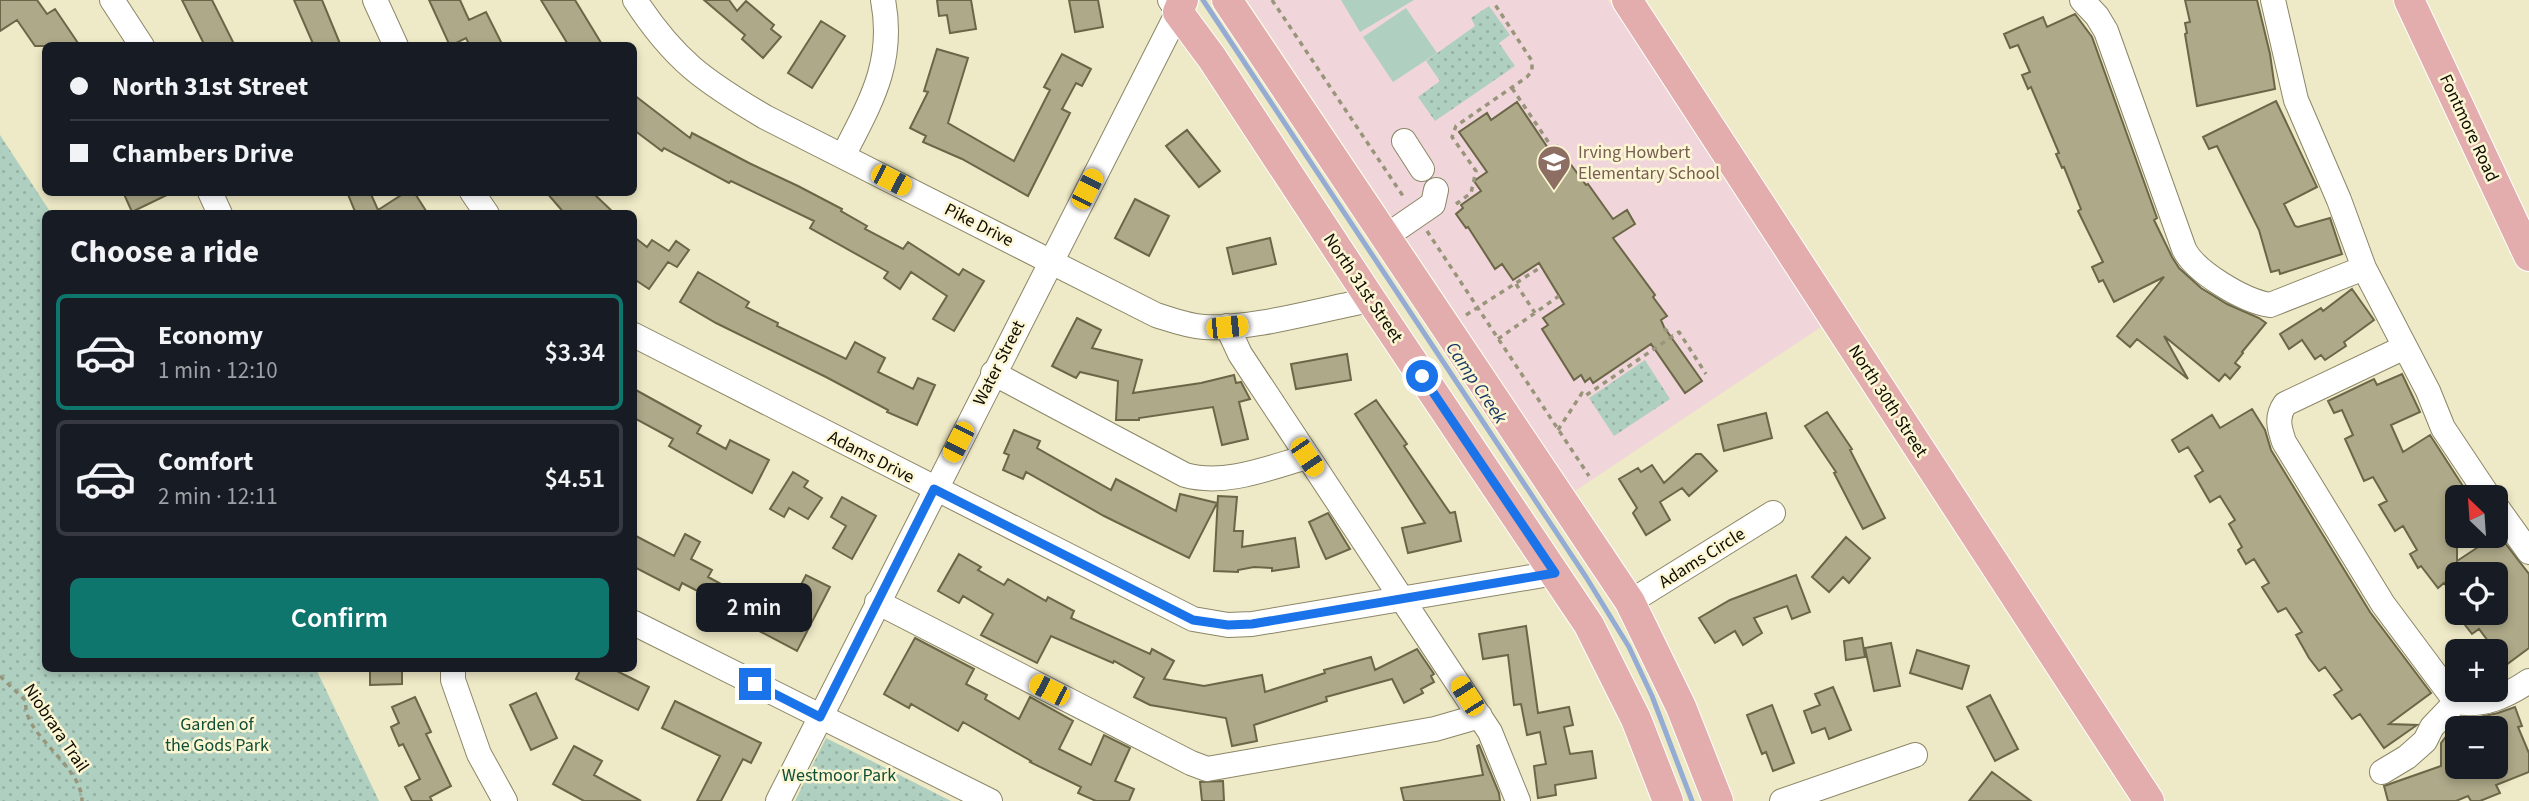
<!DOCTYPE html>
<meta charset="utf-8">
<style>
:root{--surface:#171b24;--page:#242831;--text:#f1f3f6;--muted:#9ea1a6;--line:#363941;--accent:#0f766e}
body{margin:0;font-family:"Source Sans 3",sans-serif;background:var(--page);color:var(--text);height:100vh;display:flex;flex-direction:column;font-size:26px;white-space:nowrap}
*{box-sizing:border-box;margin:0}
p{font-size:23px;color:var(--muted)}
.icon{flex:none;width:38px;height:38px;fill:none;stroke:currentColor;stroke-width:2;stroke-linecap:round;stroke-linejoin:round}
.map{position:relative;flex:1;overflow:hidden}
.drawer{position:absolute;left:42px;top:210px;width:595px;height:462px;display:flex;flex-direction:column;background:var(--surface);border-radius:10px;box-shadow:0 4px 10px #0003}
.drawer>*{flex:none}
.guide{position:absolute;left:42px;top:42px;width:595px;height:154px;border-radius:10px;box-shadow:0 4px 10px #0003;display:grid;align-content:center;height:154px;padding:0 28px;background:var(--surface)}
.needle{width:46px;rotate:335deg}
.fabs{position:absolute;left:2445px;top:485px;display:grid;gap:14px}
.fabs a{display:grid;place-items:center;width:63px;height:63px;border-radius:10px;background:var(--surface);box-shadow:0 4px 10px #0003;font-size:35px}
.end{position:absolute;width:32px;height:32px;margin:-16px;border:9px solid #1a73e8;background:#fff;box-shadow:0 0 0 4px #fff}
.from{border-radius:50%}
.bubble{position:absolute;height:49px;border-radius:10px;background:var(--surface);box-shadow:0 4px 10px #0003;font-size:23px;font-weight:600;line-height:49px;text-align:center}
.car{position:absolute;width:21px;height:42px;margin:-21px -10px;border-radius:9px;box-shadow:0 0 5px 2px #0007;background:linear-gradient(#f5c518 24%,#345 0 40%,#f5c518 0 76%,#345 0 86%,#f5c518 0)}
.guide b{display:flex;align-items:center;gap:24px;height:66px;font-size:26px}
.guide b+b{border-top:2px solid var(--line)}
.guide i{width:18px;height:18px;background:var(--text)}
ul{padding:0;list-style:none}
li{display:flex;align-items:center;gap:21px;height:116px;margin:0 14px 10px;padding:0 14px;border:4px solid var(--line);border-radius:10px}
li div{flex:1}
li b{display:block;font-size:26px}
li em{font-style:normal;font-weight:600}
li.active{border-color:var(--accent)}
li>.icon{width:63px;height:63px;stroke-width:1.5}
h2{padding:0 28px;font-size:32px;line-height:84px}
.button{display:flex;gap:14px;margin-top:auto;padding:14px 28px}
.button a{flex:1;height:80px;border-radius:10px;background:var(--accent);color:#fff;font-size:28px;font-weight:600;line-height:80px;text-align:center}
.map>svg:first-child{display:block}
.education{fill:#f0d6da}
.green{fill:url(#green-dots)}
.pitch{fill:#afd0c0}
.lines{fill:none;stroke-linecap:round;stroke-linejoin:round}
.stream{stroke:#94acd3;stroke-width:5}
.building{fill:#aea988;stroke:#6b6647;stroke-width:2}
.minor-casing{stroke:#8b8666;stroke-width:26}
.major-casing{stroke:#fff;stroke-width:32}
.path{stroke:#99957b;stroke-width:3.5;stroke-dasharray:5 5;stroke-linecap:butt}
.minor{stroke:#fff;stroke-width:24}
.major{stroke:#e2adac;stroke-width:30}
.route{stroke:#1a73e8;stroke-width:9}
.labels{text-anchor:middle;dominant-baseline:central;stroke-width:5;stroke-linejoin:round;paint-order:stroke}
.street-label{font-size:18px;fill:#0e0c02;stroke:#fcf6d3}
.education-label{font-size:18px;fill:#785e54;stroke:#fcf6d3;text-anchor:start}
.park-label{font-size:18px;fill:#104f37;stroke:#fcf6d3}
.water-label{font-size:19px;font-style:italic;fill:#1a3868;stroke:#fcf6d3}
</style>
<div class="map">
<svg width="2529" height="801" viewBox="0 0 2529 801">
<defs>
<pattern id="green-dots" width="8" height="8" patternUnits="userSpaceOnUse" patternTransform="scale(1.75)"><rect width="8" height="8" fill="#afd0c0"/><path d="M2 2h.1M6 6h.1" fill="none" stroke="#95b1a3" stroke-width="1.8" stroke-linecap="round"/></pattern>
</defs>
<rect width="100%" height="100%" fill="#eee9c6"/>
<path class="education" d="M1247 0H1608L1821 327 1575 491Z"/>
<path class="green" d="M1489 6 1510 35 1499 43 1515 66 1435 121 1418 97 1440 81 1426 61 1475 26 1471 18Z
M0 135 51 213 46 214V668L316 669 379 801H0Z
M1645 360 1670 399 1614 436 1589 398Z
M826 738 951 801H795Z"/>
<path class="pitch" d="M1341 0H1414L1360 32Z
M1406 8 1437 53 1393 82 1363 37Z"/>
<g class="lines">
<path class="stream" d="M1203 0 1586 577 1629 647 1652 696 1692 801"/>
</g>
<path class="building" d="M0 0H37L47 14 55 9 80 46H35L17 20 0 31Z
M182 0H212L235 46H205Z
M294 0H322L341 46H314Z
M429 0H460L469 20 486 12 503 46H470L466 38 450 46Z
M541 0H575L603 46H569Z
M704 0H729L737 11 746 1 774 25 771 29 781 37 763 58 742 39 745 35Z
M937 0H971L976 29 950 33 947 15 939 16Z
M1069 0H1098L1103 27 1075 32Z
M2185 0H2257L2270 54 2275 89 2197 106 2185 34 2187 33 2185 23 2190 22Z
M2075 14 2092 37 2157 218 2154 220 2172 257 2179 268 2201 288 2227 304 2259 318 2266 323 2242 352 2243 353 2235 363 2240 367 2230 379 2225 374 2219 381 2164 336 2188 379 2137 339 2130 347 2117 336 2164 277 2114 302 2103 280 2099 282 2092 267 2103 262 2078 211 2081 209 2064 167 2062 168 2056 154 2059 153 2031 87 2028 89 2022 75 2030 72 2018 45 2010 48 2004 34 2043 17 2047 27Z
M821 21 845 36 812 88 788 73Z
M937 49 968 58 948 123 1014 161 1050 90 1044 87 1062 54 1091 69 1082 86 1076 83 1062 109 1070 113 1028 196 962 159 923 142 926 136 910 128 928 92 924 91Z
M634 95 690 138 692 133 749 163 798 186 842 209 841 211 867 226 865 229 903 249 908 242 959 275 963 269 984 281 954 331 933 319 947 296 911 272 900 289 884 278 888 272 810 228 814 221 731 181 729 183 664 148 662 151 634 130Z
M2276 101 2317 187 2284 204 2295 226 2298 227 2330 218 2342 254 2280 274 2279 270 2271 272 2259 230 2217 146 2209 149 2203 137Z
M1517 102 1550 151 1557 146 1586 185 1588 184 1613 219 1627 210 1635 224 1613 238 1655 295 1653 297 1667 316 1661 320 1664 327 1702 381 1685 393 1651 344 1593 383 1590 378 1585 382 1581 375 1574 380 1542 329 1548 325 1543 318 1564 304 1539 263 1513 280 1502 264 1495 269 1468 227 1466 228 1456 214 1463 208 1461 205 1481 191 1474 181 1487 172 1459 132 1487 113 1491 120Z
M1187 130 1220 171 1199 187 1166 146Z
M123 192H173L132 212Z
M347 192H370L378 210 406 192H414L428 214H356Z
M546 192H592L615 214H565Z
M1135 199 1169 216 1149 256 1115 238Z
M634 237 647 247 652 240 669 251 676 241 689 250 677 267 668 262 649 289 634 279Z
M1270 238 1276 264 1233 274 1227 248Z
M698 272 749 302 746 307 778 323 777 326 846 359 855 342 885 358 878 372 913 389 918 378 935 385 917 425 887 412 888 410 826 377 716 323 680 302Z
M2352 289 2374 320 2344 342 2346 346 2325 360 2321 355 2315 359 2302 340 2289 349 2280 334 2321 308 2323 311Z
M1077 318 1101 330 1092 348 1142 360 1133 393 1201 383 1234 375 1236 383 1241 382 1250 399 1239 402 1248 439 1222 445 1213 407 1139 418V420H1116L1118 381 1080 372 1076 378 1052 366Z
M1347 354 1351 380 1296 389 1291 364Z
M2402 374 2420 412 2391 425 2403 452 2430 435 2470 497H2457V561L2498 534 2529 574V648L2506 665 2479 629 2472 634 2455 612H2496V574H2457V600L2444 583 2438 588 2421 566 2418 568 2410 554 2417 550 2403 526 2395 531 2379 505 2387 501 2373 477 2364 481 2345 439 2353 435 2342 410 2334 413 2328 401 2374 379 2377 385Z
M634 389 701 426 697 433 726 449 730 440 769 460 752 493 669 446 673 439 634 418Z
M1376 400 1407 444 1404 446 1450 513 1455 512 1461 541 1408 553 1402 528 1425 523 1355 414Z
M2252 409 2265 430 2271 450 2370 612 2431 693 2389 724 2417 725 2384 748 2360 714 2352 719 2334 695 2342 690 2325 667 2319 671 2309 658 2296 635 2302 632 2286 608 2278 612 2262 587 2269 583 2254 559 2246 564 2238 550 2242 547 2229 524 2235 520 2220 496 2210 502 2195 476 2203 471 2188 447 2179 452 2172 440 2212 415 2220 428Z
M1827 412 1852 449 1850 450 1885 518 1863 529 1834 473 1836 472 1805 426Z
M1766 413 1772 438 1724 451 1718 425Z
M1014 430 1040 441 1037 448 1111 490 1116 479 1176 511 1180 494 1217 503 1189 558 1104 516 1026 472 1023 479 1003 470 1009 455 1004 453Z
M1696 454H1701L1717 471 1689 496 1682 488 1660 502 1670 520 1646 535 1633 513 1637 508 1619 479 1638 468 1641 472 1652 465 1664 483Z
M793 472 808 481 804 487 822 498 808 519 789 508 784 517 770 509Z
M1218 496 1237 497 1234 531H1243L1242 547 1295 538 1299 567 1272 571V568L1254 567 1238 570V572L1214 571Z
M842 497 876 516 852 559 833 548 846 526 831 517Z
M1328 513 1350 549 1326 559 1309 522Z
M685 534 700 542 691 559 712 570 708 577 784 618 806 575 830 587 797 651 714 607 717 601 682 583 679 590 634 567V535L674 556Z
M1846 537 1870 558 1849 583 1843 577 1829 592 1812 577Z
M959 554 981 567 978 570 1004 585 1008 579 1046 601 1048 597 1074 611 1071 618 1150 654 1152 649 1174 661 1164 679 1204 686 1262 675 1265 692 1325 673 1324 670 1371 657 1375 670 1417 649 1434 674 1431 676 1434 682 1421 689 1423 693 1404 703 1392 679 1326 697 1327 701 1254 725 1257 741 1232 746 1226 718 1150 705 1134 697 1144 678 1114 661 1113 663 1051 636 1037 663 981 635 993 614 963 596 959 603 938 591Z
M1796 575 1810 612 1792 619 1787 606 1754 618 1762 633 1743 645 1735 631 1715 643 1699 618 1730 600Z
M1526 626 1538 713 1569 707 1573 725 1564 727 1570 754 1592 751 1596 778 1555 785 1556 795 1538 798 1534 766 1546 764 1540 732 1527 735 1521 704 1514 705 1508 655 1483 659 1479 634Z
M915 638 974 669 966 684 987 695 985 699 1019 719 1030 697 1073 721 1059 749 1091 765 1104 735 1130 748 1115 781 1134 789 1129 801H1096L1078 793 1081 787 1030 762 1031 761 963 722 958 731 911 704 909 708 884 694Z
M1862 638 1865 657 1846 660 1844 641Z
M1891 643 1900 686 1874 691 1865 648Z
M1917 650 1969 666 1962 689 1910 673Z
M370 668H402V684L370 685Z
M581 668H611L649 687 638 710 576 679Z
M1833 687 1851 730 1829 739 1825 728 1812 733 1804 711 1820 705 1815 694Z
M536 693 557 738 531 750 510 705Z
M1990 695 2018 749 1995 761 1967 707Z
M415 697 431 732 426 734 451 786 430 797 432 801H412L405 787 420 779 403 744 399 746 391 727 399 723 392 707Z
M675 701 761 743 751 763 743 759 721 801H697L720 756 662 728Z
M1772 705 1794 763 1773 771 1766 752 1762 754 1747 715Z
M2515 707 2522 726 2518 727 2529 753V772L2496 785 2500 793 2480 801H2471L2468 796 2456 801H2388L2384 786 2441 766V743L2455 725H2457V766H2496V728H2479L2475 718 2498 713Z
M1479 745 1499 793 1500 801H1404L1401 788 1483 775 1477 746Z
M574 746 602 761 594 775 641 801H584L553 784Z
M1992 772 2031 801H1969Z
M1223 781 1224 801H1202L1200 782Z"/>
<g class="lines">
<g class="minor-casing">
<path id="minor" d="M112 0 142 46
M375 0 396 46
M635 0C674 60 704 81 765 117L1156 315C1172 320 1187 326 1204 327 1253 330 1321 309 1371 300
M2082 0 2097 16 2106 31 2184 249C2195 272 2244 301 2270 305L2364 268
M2273 0 2296 100 2339 200 2364 268 2428 391 2443 428 2489 497
M1404 141 1422 169
M843 156C870 103 895 63 883 0
M210 192 220 214
M472 192 487 214
M1385 237 1433 204 1436 190
M1227 326 1240 354 1490 732 1518 801
M634 335 1193 619 1228 625 1252 624 1555 573
M2405 347 2285 404C2276 417 2279 427 2284 442L2383 604 2456 702C2483 707 2507 696 2529 681
M993 373 1185 475C1225 486 1268 468 1307 457
M2496 506 2529 552
M877 602 1191 763 1207 769 1435 729 1480 716
M1630 602 1773 513
M634 623 990 801
M453 668V680L479 754 505 801
M2382 772 2407 757 2425 741 2432 727 2456 702
M778 801 1178 12 1170 0
M1782 801 1915 755"/>
</g>
<g class="major-casing">
<path id="major" d="M1183 0 1178 12 1212 58 1371 300 1589 625 1636 719 1668 801
M1227 0 1630 602 1681 707 1718 801
M1627 0 2149 801
M2409 0 2529 256"/>
</g>
<path class="path" d="M1272 0 1405 199
M1512 88 1551 146
M1456 204 1471 193 1476 171 1452 137 1456 126 1527 77 1532 71V61L1494 3
M1427 231 1589 476
M1516 284 1535 313
M1466 315 1541 267
M1664 328 1672 336
M1498 339 1559 296
M1558 430 1582 393 1585 396 1679 332 1706 374
M0 676 26 701C21 734 82 765 82 801"/>
<use href="#minor" class="minor"/>
<use href="#major" class="major"/>
</g>
<g class="lines">
<path class="route" d="M755 684 820 717 934 489 1193 620 1228 625 1252 624 1555 573 1422 376"/>
</g>
<defs>
<g id="school-pin" transform="scale(1.75)"><path d="M0 17L-7.5 6A9.5 9.5 0 1 1 7.5 6Z" fill="#8d6e63" stroke="#fcf6d3"/><path d="M0-5L7-2L0 1L-7-2ZM-4 1L0 2.5L4 1V4Q0 6-4 4Z" fill="#fff"/></g>
</defs>
<g fill-rule="evenodd">
<use href="#school-pin" x="1554" y="162"/>
</g>
<g class="labels">
<g class="street-label">
<text transform="translate(2469 128) rotate(65)">Fontmore Road</text>
<text transform="translate(979 225) rotate(27)">Pike Drive</text>
<text transform="translate(1363 288) rotate(56)">North 31st Street</text>
<text transform="translate(999 363) rotate(-63)">Water Street</text>
<text transform="translate(1888 401) rotate(57)">North 30th Street</text>
<text transform="translate(871 457) rotate(27)">Adams Drive</text>
<text transform="translate(1702 558) rotate(-32)">Adams Circle</text>
<text transform="translate(56 728) rotate(56)">Niobrara Trail</text>
</g>
<g class="education-label">
<text x="1578" y="152">Irving Howbert<tspan x="1578" dy="21">Elementary School</tspan></text>
</g>
<g class="park-label">
<text x="217" y="724">Garden of<tspan x="217" dy="21">the Gods Park</tspan></text>
<text x="839" y="775">Westmoor Park</text>
</g>
<g class="water-label">
<text transform="translate(1476 383) rotate(56)">Camp Creek</text>
</g>
</g>
</svg>
<div class="fabs">
<a><svg class="needle" viewBox="-14 -14 28 28"><path d="M0-13l5 13h-10z" fill="#e53935"/><path d="M0 13l5-13h-10z" fill="#9ea1a6"/></svg></a>
<a><svg class="icon" aria-label="locate" viewBox="0 0 24 24"><circle cx="12" cy="12" r="6"/><path d="M12 2v4M12 18v4M2 12h4M18 12h4"/></svg></a>
<a>+</a>
<a>−</a>
</div>
<i class="end from" style="left:1422px;top:376px"></i>
<i class="end" style="left:755px;top:684px"></i>
<div class="bubble" style="left:696px;top:583px;width:116px">2 min</div>
<i class="car" style="left:891px;top:180px;rotate:117deg"></i>
<i class="car" style="left:1087px;top:189px;rotate:27deg"></i>
<i class="car" style="left:1227px;top:327px;rotate:84deg"></i>
<i class="car" style="left:958px;top:442px;rotate:207deg"></i>
<i class="car" style="left:1307px;top:457px;rotate:146deg"></i>
<i class="car" style="left:1049px;top:690px;rotate:297deg"></i>
<i class="car" style="left:1467px;top:696px;rotate:327deg"></i>
<div class="guide">
<b><i class="from"></i>North 31st Street</b>
<b><i></i>Chambers Drive</b>
</div>
<section class="drawer">
<h2>Choose a ride</h2>
<ul>
<li class="active"><svg class="icon" aria-label="car" viewBox="0 0 24 24"><path d="M5 17H2v-5l4-1 3-4h7l3 4 3 1v5h-3M9 17h6M6 11h13"/><circle cx="7" cy="17" r="2"/><circle cx="17" cy="17" r="2"/></svg><div><b>Economy</b><p>1 min · 12:10</p></div><em>$3.34</em></li>
<li><svg class="icon" aria-label="car" viewBox="0 0 24 24"><path d="M5 17H2v-5l4-1 3-4h7l3 4 3 1v5h-3M9 17h6M6 11h13"/><circle cx="7" cy="17" r="2"/><circle cx="17" cy="17" r="2"/></svg><div><b>Comfort</b><p>2 min · 12:11</p></div><em>$4.51</em></li>
</ul>
<div class="button"><a>Confirm</a></div>
</section>
</div>
